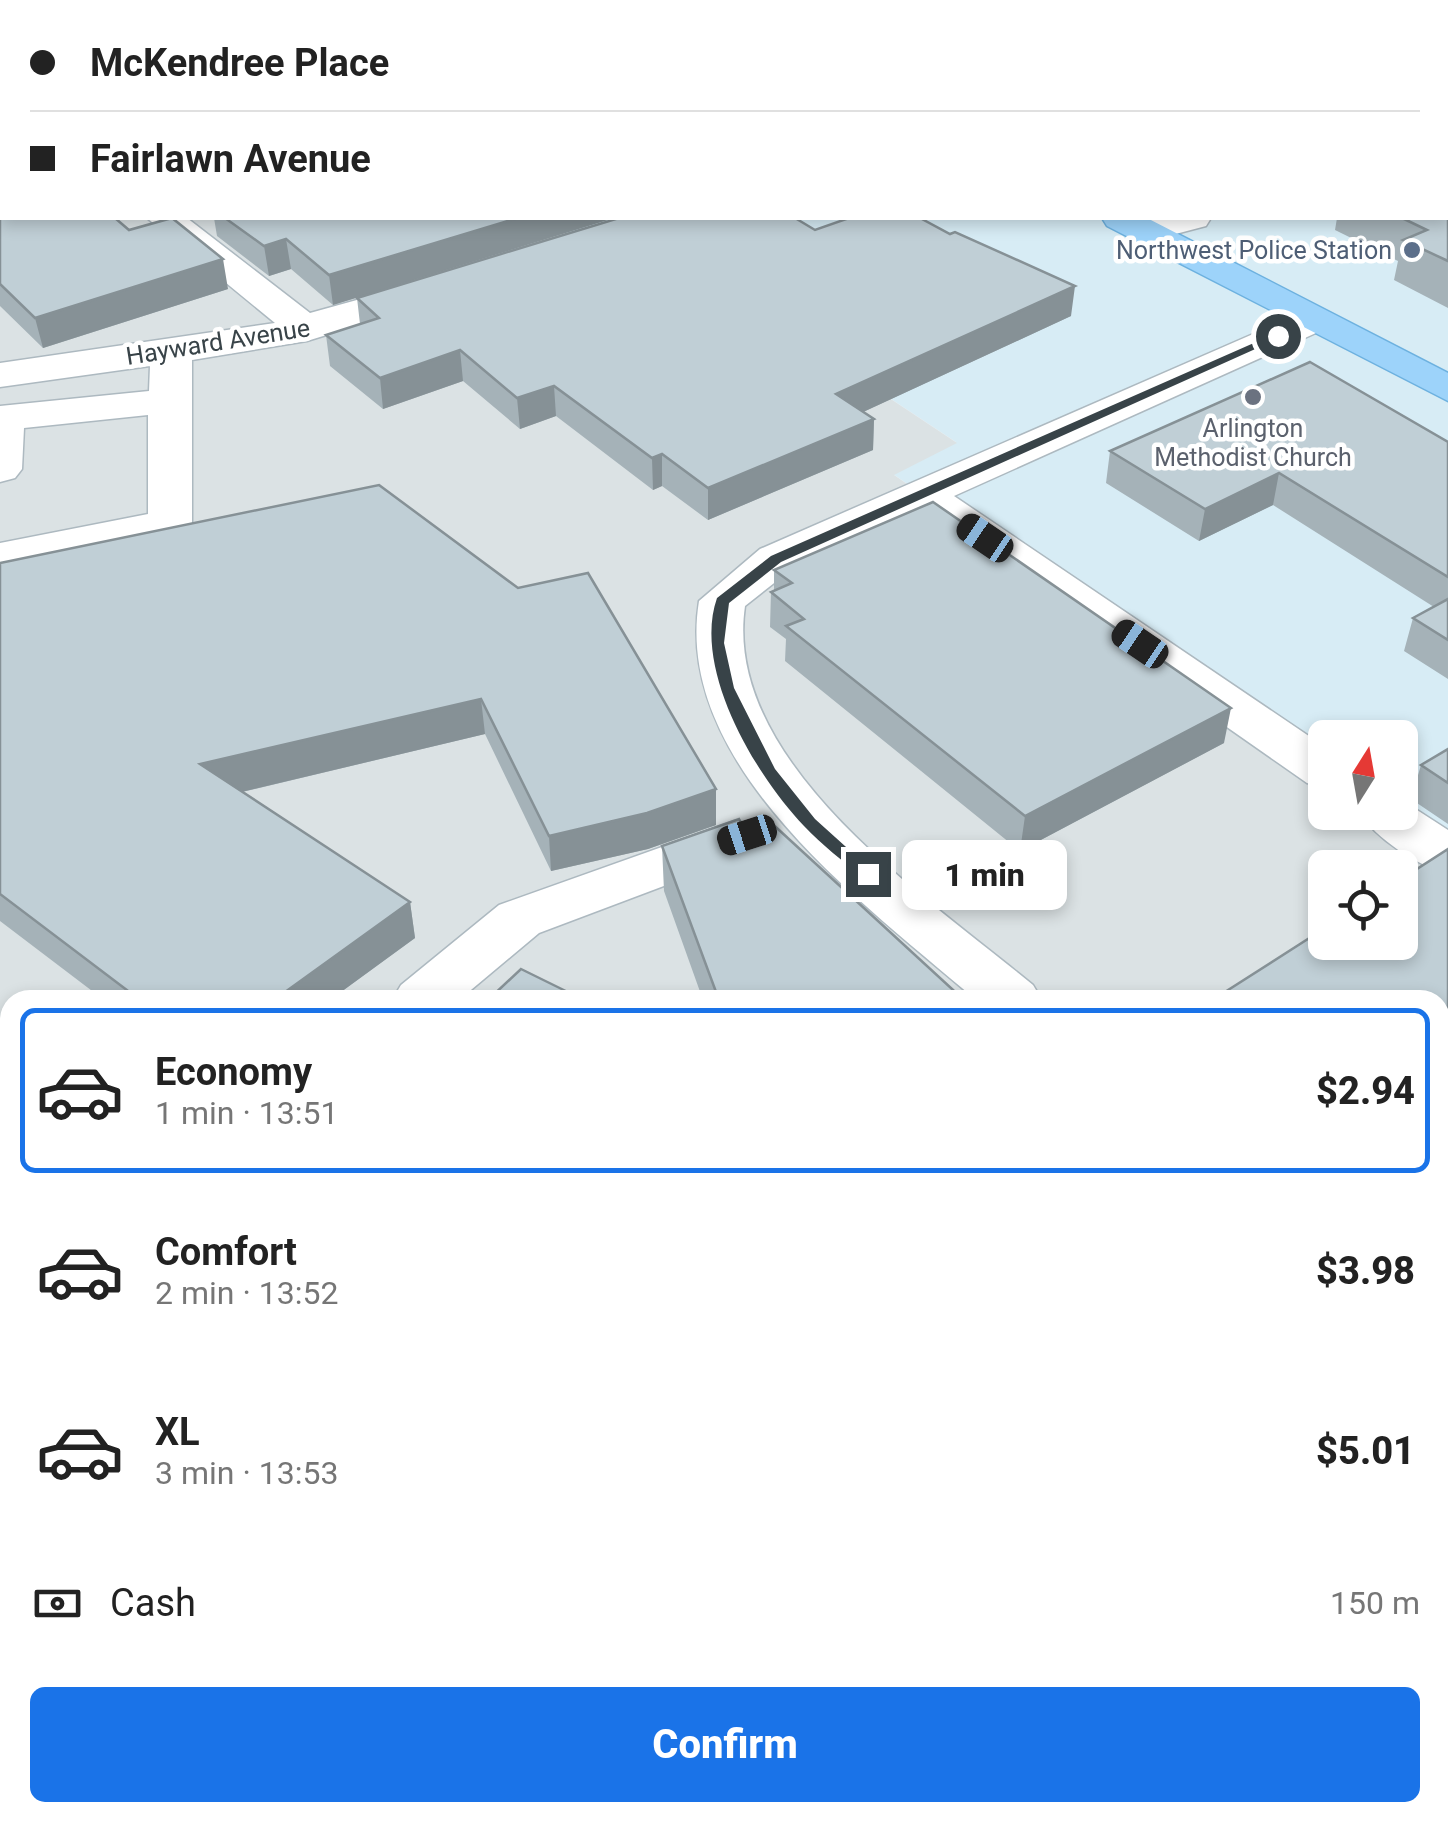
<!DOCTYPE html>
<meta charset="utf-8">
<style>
:root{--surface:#fff;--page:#f2f2f2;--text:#222;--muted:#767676;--line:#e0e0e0;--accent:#1a73e8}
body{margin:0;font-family:Roboto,sans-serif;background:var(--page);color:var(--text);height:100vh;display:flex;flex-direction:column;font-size:38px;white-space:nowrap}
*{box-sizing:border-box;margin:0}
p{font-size:32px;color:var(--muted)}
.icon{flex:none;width:55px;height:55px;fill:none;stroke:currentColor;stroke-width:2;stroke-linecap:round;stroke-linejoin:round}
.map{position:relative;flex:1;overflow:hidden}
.sheet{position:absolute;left:0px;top:990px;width:1450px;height:832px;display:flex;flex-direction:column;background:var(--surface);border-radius:30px 30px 0 0;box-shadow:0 5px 15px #0003}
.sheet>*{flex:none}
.guide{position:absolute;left:0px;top:0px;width:1450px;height:220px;box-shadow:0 5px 15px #0003;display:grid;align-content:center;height:220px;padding:0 30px;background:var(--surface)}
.needle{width:65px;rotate:11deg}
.fabs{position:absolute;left:1308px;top:720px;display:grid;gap:20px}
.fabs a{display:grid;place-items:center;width:110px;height:110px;border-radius:15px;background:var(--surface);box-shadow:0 5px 15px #0003;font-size:50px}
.end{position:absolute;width:45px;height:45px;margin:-22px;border:12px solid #384348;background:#fff;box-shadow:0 0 0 5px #fff}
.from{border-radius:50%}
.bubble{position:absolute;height:70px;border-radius:15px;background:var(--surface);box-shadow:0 5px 15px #0003;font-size:32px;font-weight:800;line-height:70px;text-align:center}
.car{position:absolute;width:30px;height:60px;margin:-30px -15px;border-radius:12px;box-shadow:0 0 8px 2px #0007;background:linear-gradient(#222 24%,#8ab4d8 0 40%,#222 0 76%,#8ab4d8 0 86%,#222 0)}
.guide b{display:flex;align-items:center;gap:35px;height:95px;font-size:38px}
.guide b+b{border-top:2px solid var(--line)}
.guide i{width:25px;height:25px;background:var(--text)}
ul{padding:18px 0 0;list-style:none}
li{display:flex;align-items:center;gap:30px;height:165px;margin:0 20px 15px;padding:0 10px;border:5px solid transparent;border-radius:15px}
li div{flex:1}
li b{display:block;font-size:38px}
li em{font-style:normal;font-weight:800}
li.selected{border-color:var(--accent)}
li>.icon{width:90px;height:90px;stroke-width:1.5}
.pay{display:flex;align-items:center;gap:25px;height:110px;padding:0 30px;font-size:38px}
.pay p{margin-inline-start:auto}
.primary-button{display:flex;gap:20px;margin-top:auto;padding:20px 30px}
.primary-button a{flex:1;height:115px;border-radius:15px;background:var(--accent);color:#fff;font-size:40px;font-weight:800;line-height:115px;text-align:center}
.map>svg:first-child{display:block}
.commercial{fill:#d7ecf5}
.industrial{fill:#dbe2e4;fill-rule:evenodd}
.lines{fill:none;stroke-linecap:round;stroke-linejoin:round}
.minor-casing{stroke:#adb9c0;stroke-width:3}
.major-casing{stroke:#6db1df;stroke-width:3}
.minor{fill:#fff;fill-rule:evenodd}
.major{fill:#9dd3fa;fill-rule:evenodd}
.rail-casing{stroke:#989898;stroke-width:14}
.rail{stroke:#fff;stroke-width:10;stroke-dasharray:29;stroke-linecap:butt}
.wall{fill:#a5b2b8}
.shaded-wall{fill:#869196}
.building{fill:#c0cfd6;stroke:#869196;stroke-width:2.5}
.route{fill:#384348}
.service-dot{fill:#5c6f8a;stroke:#fff;stroke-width:4}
.worship-dot{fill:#6b7280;stroke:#fff;stroke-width:4}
.labels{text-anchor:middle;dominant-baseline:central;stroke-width:9;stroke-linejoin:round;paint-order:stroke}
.far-service-label{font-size:25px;fill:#4e5e75;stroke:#fff;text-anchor:end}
.far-street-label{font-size:25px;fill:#384348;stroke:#fff}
.far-worship-label{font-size:25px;fill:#5b616d;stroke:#fff}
</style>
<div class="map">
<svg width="1448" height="1822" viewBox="0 0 1448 1822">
<rect width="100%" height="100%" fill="#eaf0f4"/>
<path class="commercial" d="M1448 133V856L1400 812V738H1325V772L893 474 956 442 632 227 579 241 549 218H1448Z"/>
<path class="industrial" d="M0 0 313 2H2V218H549L579 241 632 227 957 443 894 475 1325 772V812L1385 813 1448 856V1822H986L971 1813 1440 1812V1000H10V1230L0 1224ZM1325 868H1400V942H1325Z"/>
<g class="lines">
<g class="minor-casing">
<path id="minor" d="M1094 0H1128L1129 2H1096Z
M147 218H187L310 313 429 280 443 283 448 291 443 299 307 341 192 360V523L186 532 0 571V543L148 514V415L24 428 22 469 15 478 0 482V406L149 391 150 366 0 387V363L275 323Z
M1153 218H1211L1206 226 1145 242 1132 239 1127 231 1132 223Z
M1313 308 1327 312 1333 320 1327 328 954 496 1325 747V788L1307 783 919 512 792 569 745 606C722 763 928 898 1033 985L1042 1000H976C866 905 672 766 699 601L760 549Z
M1400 799 1448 830V874C1418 866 1376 839 1359 812H1400Z
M735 821 754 826 762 839 754 852 539 933 459 1000H392L401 985 499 905Z
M1440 1343 1448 1346V1408L1440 1405Z"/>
</g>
<g class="major-casing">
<path id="major" d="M1102 218H1147L1448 373V401L1107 226Z"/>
</g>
<use href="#minor" class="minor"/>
<use href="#major" class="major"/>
<g class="rail-casing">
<path id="rail" d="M0 1406 10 1413
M0 1486 10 1493
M0 1518 10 1524
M0 1581 10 1588
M333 1812 347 1822
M436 1812 450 1822
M486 1812 500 1822
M607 1812 622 1822"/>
</g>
<use href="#rail" class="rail"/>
</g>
<path class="wall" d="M0 0 2 2V218L129 230 228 289 43 348 0 306Z
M1201 0H1448V84V2H1205Z
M1448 150V308L1394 280 1398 261 1335 230 1337 218H1448Z
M214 218H614L333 305 291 269 269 276 217 236Z
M815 230 1071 316 863 412 874 419 873 450 708 520 662 486 653 490 556 416 520 429 463 381 383 409 330 366 326 335 360 324 357 298Z
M1448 442V679L1404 651 1413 618 1434 607 1273 505 1199 541 1106 483 1110 451Z
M379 485 716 789V825L648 849 551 871 485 734 242 792 410 902 415 938 330 1000H104L0 921V563Z
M774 570 1224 743 1020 851 785 661 786 639 770 627 771 592 774 591Z
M1448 749V824L1411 799 1421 765Z
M744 828 964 1000H703L664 891 662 846Z
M1448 849V1226L1440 1220V1000H1214Z
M0 1077 10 1084V1217L0 1211Z
M1440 1420 1448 1427V1560L1440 1553Z"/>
<path class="shaded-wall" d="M518 218H614L333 305 329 275Z
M286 239 291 269 269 276 264 246Z
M223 259 228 289 43 348 35 318Z
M1075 286 1071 316 835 425 836 394Z
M460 350 463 381 383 409 380 378Z
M554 386 556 416 520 429 517 398Z
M874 419 873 450 708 520V488Z
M662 454V486L653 490 652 458Z
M1279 473 1273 505 1199 541 1205 509Z
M481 699 485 734 208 800 200 764Z
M1231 708 1224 743 1020 851 1025 816Z
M716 789V825L648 849 551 871 549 836Z
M410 902 415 938 330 1000H274Z
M1448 1508V1514L1440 1531V1514Z"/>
<path class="building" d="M0 0H973L977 2H2V119H0L2 121V218H115L129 230 172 218 223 259 35 318 0 284Z
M1226 0H1448V71V2H1231Z
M1448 150V261L1403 240 1427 230 1402 218H1448Z
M225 218H518L329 275 286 239 264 246Z
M619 218H795L815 230 849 218H920L950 234 955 232 1075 286 836 394 874 419 708 488 662 454 652 458 554 386 517 398 460 350 380 378 326 335 379 318 357 298Z
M1310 362 1448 442V577L1279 473 1205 509 1110 451Z
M379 485 518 588 588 573 716 789 647 813 549 836 481 699 200 764 410 902 274 1000H140L0 894V563Z
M933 502 1231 708 1025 816 786 626 804 619 771 592 792 583 774 570Z
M1448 599V640L1413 618Z
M1448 749V783L1421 765Z
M766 818 964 1000H719L662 846 739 819 744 828Z
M1448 849V1183L1440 1177V1123L1442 1121 1440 1119V1000L1214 999 1325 928V942H1400V880Z
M521 969 584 1000H488Z
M0 1077 10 1084V1187L0 1182Z
M1440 1420 1448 1427V1508L1440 1514Z"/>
<path class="route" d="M1274 334 1284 336 781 562 729 603 724 643 734 688 775 769 815 819 876 874 862 877C843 861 822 845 804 826 756 776 692 669 717 598L771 556Z"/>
<circle class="service-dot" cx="1412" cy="250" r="10"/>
<circle class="worship-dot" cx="1253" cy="397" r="10"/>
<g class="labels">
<g class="far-service-label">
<text x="1392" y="250">Northwest Police Station</text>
</g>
<g class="far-street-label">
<text transform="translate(218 342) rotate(-9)">Hayward Avenue</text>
</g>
<g class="far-worship-label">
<text x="1253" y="428">Arlington<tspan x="1253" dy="29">Methodist Church</tspan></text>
</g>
</g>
</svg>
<div class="fabs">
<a><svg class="needle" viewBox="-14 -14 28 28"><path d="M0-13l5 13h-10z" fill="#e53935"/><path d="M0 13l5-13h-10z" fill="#767676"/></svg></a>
<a><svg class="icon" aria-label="locate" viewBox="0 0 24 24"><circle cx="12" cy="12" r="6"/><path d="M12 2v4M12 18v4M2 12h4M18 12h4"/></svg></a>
</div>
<i class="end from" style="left:1278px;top:336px"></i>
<i class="end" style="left:868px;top:874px"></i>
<div class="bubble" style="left:902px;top:840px;width:165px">1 min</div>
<i class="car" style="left:985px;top:538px;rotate:304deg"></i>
<i class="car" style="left:1140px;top:644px;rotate:304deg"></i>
<i class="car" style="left:747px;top:835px;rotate:252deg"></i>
<div class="guide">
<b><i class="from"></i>McKendree Place</b>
<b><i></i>Fairlawn Avenue</b>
</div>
<section class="sheet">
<ul>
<li class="selected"><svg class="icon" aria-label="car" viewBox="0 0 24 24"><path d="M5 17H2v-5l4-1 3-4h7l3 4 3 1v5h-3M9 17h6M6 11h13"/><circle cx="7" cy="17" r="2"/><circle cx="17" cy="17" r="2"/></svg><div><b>Economy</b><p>1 min · 13:51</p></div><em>$2.94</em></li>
<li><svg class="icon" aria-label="car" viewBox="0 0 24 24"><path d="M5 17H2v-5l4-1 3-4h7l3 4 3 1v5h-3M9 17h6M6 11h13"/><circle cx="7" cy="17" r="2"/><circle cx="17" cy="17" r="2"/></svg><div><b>Comfort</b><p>2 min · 13:52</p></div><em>$3.98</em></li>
<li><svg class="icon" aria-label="car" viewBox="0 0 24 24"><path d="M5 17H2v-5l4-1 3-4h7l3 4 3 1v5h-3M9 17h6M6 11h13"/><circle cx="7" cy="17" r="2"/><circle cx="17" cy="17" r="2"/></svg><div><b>XL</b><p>3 min · 13:53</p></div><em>$5.01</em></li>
</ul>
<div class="pay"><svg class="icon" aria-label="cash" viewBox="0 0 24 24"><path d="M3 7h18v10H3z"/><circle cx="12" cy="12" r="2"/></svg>Cash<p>150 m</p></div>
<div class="primary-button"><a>Confirm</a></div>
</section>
</div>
